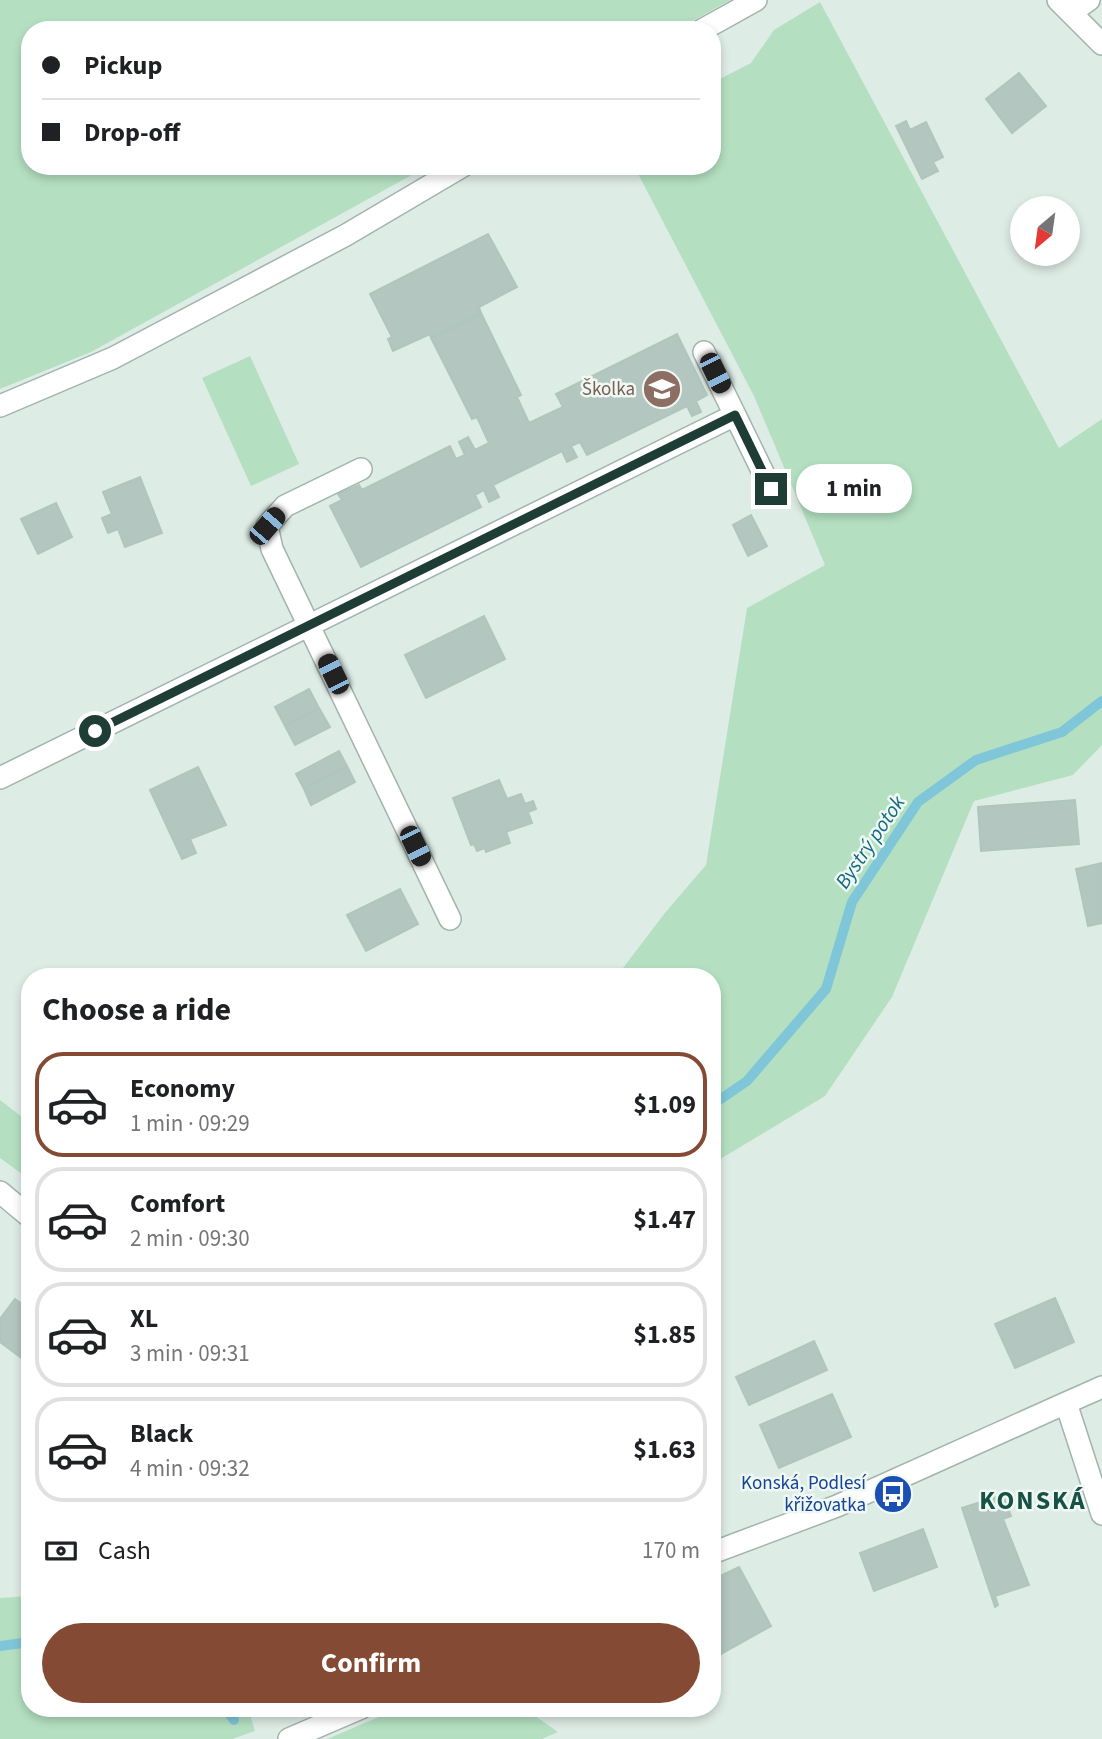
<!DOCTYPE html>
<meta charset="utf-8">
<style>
:root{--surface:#fff;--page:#f2f2f2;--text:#202124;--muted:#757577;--line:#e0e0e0;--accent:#844a34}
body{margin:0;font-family:"Source Sans 3",sans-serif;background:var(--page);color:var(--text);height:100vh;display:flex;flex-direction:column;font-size:26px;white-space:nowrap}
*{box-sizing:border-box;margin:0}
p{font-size:23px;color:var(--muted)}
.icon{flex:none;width:38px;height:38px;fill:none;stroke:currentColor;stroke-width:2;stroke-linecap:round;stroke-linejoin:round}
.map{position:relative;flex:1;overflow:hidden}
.side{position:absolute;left:21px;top:968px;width:700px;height:749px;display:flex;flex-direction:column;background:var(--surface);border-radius:28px;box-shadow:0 4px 10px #0003}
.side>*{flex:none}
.hud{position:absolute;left:21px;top:21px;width:700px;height:154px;border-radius:28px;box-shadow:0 4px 10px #0003;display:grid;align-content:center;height:154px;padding:0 21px;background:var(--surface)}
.needle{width:46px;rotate:209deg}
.tools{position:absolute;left:1010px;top:196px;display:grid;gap:14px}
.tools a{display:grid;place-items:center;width:70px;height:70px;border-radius:50%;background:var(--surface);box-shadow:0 4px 10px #0003;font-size:35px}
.end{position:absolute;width:32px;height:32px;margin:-16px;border:9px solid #1e3d35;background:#fff;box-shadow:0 0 0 4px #fff}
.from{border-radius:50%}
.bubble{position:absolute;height:49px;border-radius:24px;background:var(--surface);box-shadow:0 4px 10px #0003;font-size:23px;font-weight:700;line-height:49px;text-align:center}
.car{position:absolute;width:21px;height:42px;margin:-21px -10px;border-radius:9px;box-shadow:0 0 5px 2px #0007;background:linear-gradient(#222 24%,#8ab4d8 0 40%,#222 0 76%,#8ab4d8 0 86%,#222 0)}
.hud b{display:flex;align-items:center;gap:24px;height:66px;font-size:26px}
.hud b+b{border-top:2px solid var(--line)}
.hud i{width:18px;height:18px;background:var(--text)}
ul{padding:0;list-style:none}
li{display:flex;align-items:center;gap:21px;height:105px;margin:0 14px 10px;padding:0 7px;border:4px solid var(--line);border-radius:28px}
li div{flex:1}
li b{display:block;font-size:26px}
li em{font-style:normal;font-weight:700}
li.current{border-color:var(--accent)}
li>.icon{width:63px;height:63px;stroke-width:1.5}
h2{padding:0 21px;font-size:32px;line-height:84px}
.pay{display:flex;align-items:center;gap:18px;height:77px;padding:0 21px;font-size:26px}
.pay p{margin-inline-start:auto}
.button{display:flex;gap:14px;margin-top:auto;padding:14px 21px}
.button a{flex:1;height:80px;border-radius:42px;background:var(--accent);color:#fff;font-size:28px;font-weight:700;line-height:80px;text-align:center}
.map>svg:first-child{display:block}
.green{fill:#b4e0c1}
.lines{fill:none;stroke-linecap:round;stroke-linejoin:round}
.stream{stroke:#7fc7d8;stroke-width:10}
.building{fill:#b3c6bf;stroke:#b0c6bd;stroke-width:2}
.minor-casing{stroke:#a1b4ad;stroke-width:24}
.minor{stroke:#fff;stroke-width:21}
.route{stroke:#1e3d35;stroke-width:9}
.labels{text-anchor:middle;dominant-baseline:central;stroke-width:5;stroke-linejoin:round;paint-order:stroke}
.education-label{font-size:19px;fill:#785e54;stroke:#eff8f3;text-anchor:end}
.transit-label{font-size:19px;fill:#164399;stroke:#eff8f3;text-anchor:end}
.water-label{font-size:21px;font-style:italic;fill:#12697f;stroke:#eff8f3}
.district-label{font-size:26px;font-weight:bold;letter-spacing:2px;fill:#185145;stroke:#eff8f3}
</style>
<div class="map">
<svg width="1102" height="1739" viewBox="0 0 1102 1739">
<rect width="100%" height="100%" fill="#deece6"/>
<path class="green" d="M0 0H730L676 30H30V166H428L91 352 0 389Z
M820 2 1059 448 1102 419V745L1073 775 974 801 892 997 825 1096 712 1164V976H617L664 914 706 865 747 608 825 565 754 396 634 166H712V83L751 63 774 30Z
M250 356 299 464 251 486 202 378Z
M0 1100 30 1123V1180L0 1158Z
M30 1596V1708H248L255 1731 232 1739H0V1598Z
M400 1708H524L558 1732 542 1739H327Z"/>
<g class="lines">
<path class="stream" d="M712 1105 747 1081 826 989 852 902 918 802 976 760 1062 732 1102 701
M0 1646 30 1642
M225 1708 234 1720"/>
</g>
<path class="building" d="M1019 73 1046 106 1012 133 986 99Z
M906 121 910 130 926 122 943 157 933 162 938 171 922 179 896 126Z
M488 234 517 287 479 307 481 313 431 338 430 334 393 351 388 339 392 337 370 294Z
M481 313 521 395 517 397 529 423 563 407 556 394 677 334 707 395 696 401 701 412 692 416 687 406 587 455 580 442 571 446 577 457 567 462 562 451 493 485 499 497 489 502 484 490 475 495 481 507 361 567 330 506 342 500 338 494 359 485 362 490 450 446 456 459 465 455 459 442 468 437 475 450 489 443 477 417 472 419 431 338Z
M140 477 162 533 125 547 118 529 108 533 102 518 112 514 103 492Z
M56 503 72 537 38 554 21 519Z
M751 515 767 546 748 556 733 525Z
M484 616 505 659 426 698 405 655Z
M309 689 319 708 285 726 275 707Z
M319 708 330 727 295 745 285 726Z
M339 751 347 766 304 789 296 774Z
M347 766 355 782 311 805 304 789Z
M198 767 226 825 190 839 196 853 182 859 150 790Z
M499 780 507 799 521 794 525 804 533 801 536 809 528 812 532 823 506 832 510 843 486 852 485 848 477 851 474 844 471 845 453 798Z
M1075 800 1079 844 981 851 978 807Z
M1102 863V923L1088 926 1076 869Z
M400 889 418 924 366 951 347 915Z
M1055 1298 1074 1342 1015 1368 995 1324Z
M15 1299 30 1310V1358L27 1362 0 1342V1319Z
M814 1341 827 1370 749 1405 736 1377Z
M832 1394 851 1437 779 1468 760 1425Z
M1003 1495 1011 1516 1003 1519 1029 1585 995 1596 998 1605 995 1607 962 1508Z
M923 1529 937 1567 874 1591 860 1553Z
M739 1567 771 1626 712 1659V1580Z"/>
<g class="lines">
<g class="minor-casing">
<path id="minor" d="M1058 0 1102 44
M1072 12 1089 0
M702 30 756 0
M704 352 735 415
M0 406 113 358 346 235 463 166
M361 469 285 506 267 526 272 549 450 919
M0 778 735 415 771 489
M0 1192 30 1217
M1066 1403 1102 1387
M712 1553 837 1506 1066 1403 1102 1514
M289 1739 361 1708"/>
</g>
<use href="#minor" class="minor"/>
</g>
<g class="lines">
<path class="route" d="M95 731 735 415 771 489"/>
</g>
<defs>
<g id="school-disc" transform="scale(2.0125)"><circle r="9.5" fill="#8d6e63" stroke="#eff8f3"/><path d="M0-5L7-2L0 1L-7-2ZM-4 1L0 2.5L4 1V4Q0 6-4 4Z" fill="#fff"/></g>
<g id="bus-disc" transform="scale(2.0125)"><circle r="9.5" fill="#1a4fb4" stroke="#eff8f3"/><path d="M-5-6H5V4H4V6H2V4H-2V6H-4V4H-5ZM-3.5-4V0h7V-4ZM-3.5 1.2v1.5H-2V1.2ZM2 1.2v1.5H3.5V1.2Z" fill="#fff"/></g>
</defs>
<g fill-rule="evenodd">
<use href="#school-disc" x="662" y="389"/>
<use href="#bus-disc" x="893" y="1494"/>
</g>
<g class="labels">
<g class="education-label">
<text x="635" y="389">Školka</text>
</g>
<g class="transit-label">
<text x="866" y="1483">Konská, Podlesí<tspan x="866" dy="22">křižovatka</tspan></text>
</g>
<g class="water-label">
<text transform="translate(870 842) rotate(-56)">Bystrý potok</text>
</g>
<g class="district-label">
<text x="1033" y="1500">KONSKÁ</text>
</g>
</g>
</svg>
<div class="tools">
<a><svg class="needle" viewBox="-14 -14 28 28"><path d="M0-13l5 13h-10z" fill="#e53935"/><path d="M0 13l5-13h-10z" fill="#757577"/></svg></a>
</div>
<i class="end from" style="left:95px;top:731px"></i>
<i class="end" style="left:771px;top:489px"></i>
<div class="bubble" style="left:796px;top:464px;width:116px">1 min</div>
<i class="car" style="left:715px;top:373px;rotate:154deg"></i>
<i class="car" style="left:267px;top:526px;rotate:41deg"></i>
<i class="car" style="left:333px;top:674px;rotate:334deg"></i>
<i class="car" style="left:415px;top:846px;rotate:154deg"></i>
<div class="hud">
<b><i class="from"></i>Pickup</b>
<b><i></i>Drop-off</b>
</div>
<section class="side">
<h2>Choose a ride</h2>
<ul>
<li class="current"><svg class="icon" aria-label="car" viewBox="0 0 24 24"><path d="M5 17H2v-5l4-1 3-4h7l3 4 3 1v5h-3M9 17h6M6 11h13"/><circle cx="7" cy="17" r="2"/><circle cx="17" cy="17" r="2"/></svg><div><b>Economy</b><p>1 min · 09:29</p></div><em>$1.09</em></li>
<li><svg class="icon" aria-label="car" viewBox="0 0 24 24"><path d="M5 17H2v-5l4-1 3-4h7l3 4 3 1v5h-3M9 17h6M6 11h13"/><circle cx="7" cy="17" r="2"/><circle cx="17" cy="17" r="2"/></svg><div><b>Comfort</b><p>2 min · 09:30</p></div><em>$1.47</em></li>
<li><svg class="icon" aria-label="car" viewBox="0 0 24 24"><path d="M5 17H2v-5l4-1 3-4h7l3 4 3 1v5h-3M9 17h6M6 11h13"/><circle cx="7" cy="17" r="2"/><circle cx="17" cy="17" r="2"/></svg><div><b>XL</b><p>3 min · 09:31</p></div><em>$1.85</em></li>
<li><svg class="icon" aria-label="car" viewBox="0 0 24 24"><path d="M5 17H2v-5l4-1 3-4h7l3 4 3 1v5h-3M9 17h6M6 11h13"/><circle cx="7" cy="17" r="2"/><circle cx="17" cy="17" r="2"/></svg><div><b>Black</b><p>4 min · 09:32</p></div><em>$1.63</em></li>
</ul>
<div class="pay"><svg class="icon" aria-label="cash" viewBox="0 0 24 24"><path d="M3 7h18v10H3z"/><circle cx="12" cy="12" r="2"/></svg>Cash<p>170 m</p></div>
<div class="button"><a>Confirm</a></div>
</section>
</div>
